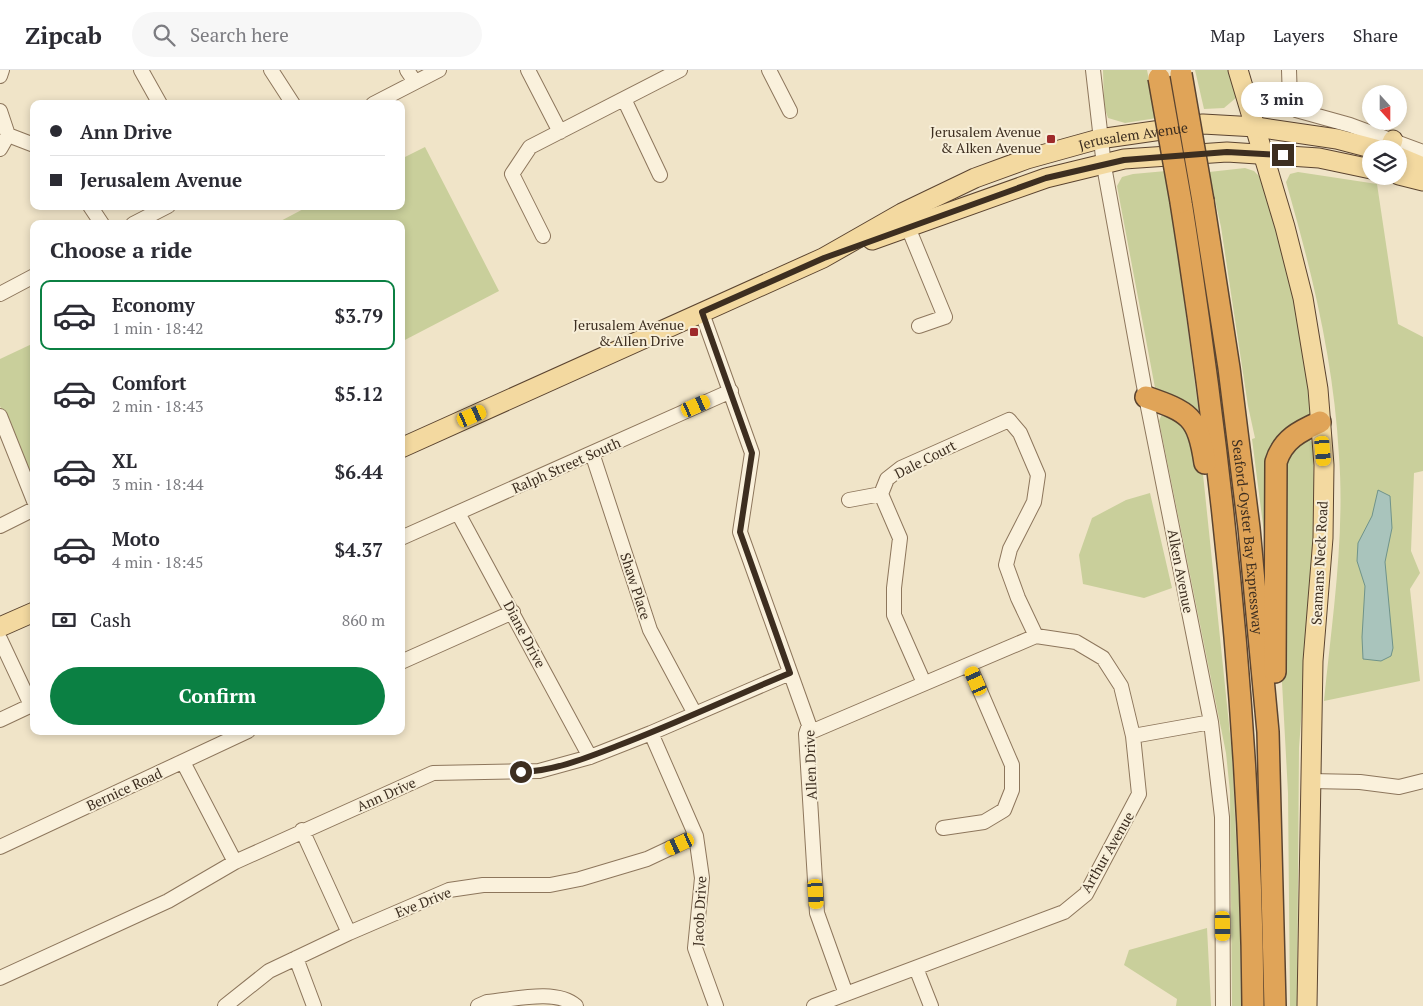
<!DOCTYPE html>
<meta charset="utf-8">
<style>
:root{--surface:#fff;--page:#f7f7f7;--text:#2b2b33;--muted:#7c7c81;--line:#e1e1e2;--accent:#0b8043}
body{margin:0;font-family:"PT Serif",serif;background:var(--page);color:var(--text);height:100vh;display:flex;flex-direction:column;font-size:19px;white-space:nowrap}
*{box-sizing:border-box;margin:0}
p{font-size:16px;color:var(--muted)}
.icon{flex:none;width:28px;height:28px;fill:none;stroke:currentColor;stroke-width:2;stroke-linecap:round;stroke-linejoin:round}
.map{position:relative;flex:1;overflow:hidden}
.panel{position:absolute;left:30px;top:150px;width:375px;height:515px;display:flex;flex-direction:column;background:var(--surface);border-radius:10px;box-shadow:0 2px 8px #0003}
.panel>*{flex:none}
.banner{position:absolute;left:30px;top:30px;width:375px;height:110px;border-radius:10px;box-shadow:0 2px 8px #0003;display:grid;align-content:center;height:110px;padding:0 20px;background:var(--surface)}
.needle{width:32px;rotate:159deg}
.controls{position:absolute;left:1362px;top:15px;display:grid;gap:10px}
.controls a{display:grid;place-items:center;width:45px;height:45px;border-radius:50%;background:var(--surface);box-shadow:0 2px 8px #0003;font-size:25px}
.end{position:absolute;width:22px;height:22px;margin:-11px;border:6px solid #3d2e20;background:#fff;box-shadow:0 0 0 2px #fff}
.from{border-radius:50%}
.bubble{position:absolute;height:35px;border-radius:18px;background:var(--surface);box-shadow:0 2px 8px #0003;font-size:16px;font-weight:800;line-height:35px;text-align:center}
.car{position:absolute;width:15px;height:30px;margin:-15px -8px;border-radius:6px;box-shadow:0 0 4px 1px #0007;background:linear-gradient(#f5c518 24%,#345 0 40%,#f5c518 0 76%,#345 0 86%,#f5c518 0)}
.banner b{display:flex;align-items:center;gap:18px;height:48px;font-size:19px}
.banner b+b{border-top:1px solid var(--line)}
.banner i{width:12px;height:12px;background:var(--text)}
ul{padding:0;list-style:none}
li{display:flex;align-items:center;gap:15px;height:70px;margin:0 10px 8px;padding:0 10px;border:2px solid transparent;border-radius:10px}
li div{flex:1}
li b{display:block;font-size:19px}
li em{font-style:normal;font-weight:800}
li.selected{border-color:var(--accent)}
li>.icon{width:45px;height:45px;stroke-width:1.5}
h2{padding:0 20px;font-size:22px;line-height:60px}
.pay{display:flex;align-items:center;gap:12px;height:55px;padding:0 20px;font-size:19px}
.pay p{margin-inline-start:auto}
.cta{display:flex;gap:10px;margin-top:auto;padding:10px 20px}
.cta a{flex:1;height:58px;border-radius:30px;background:var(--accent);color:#fff;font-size:20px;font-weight:800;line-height:58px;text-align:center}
header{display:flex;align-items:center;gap:30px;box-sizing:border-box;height:70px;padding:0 25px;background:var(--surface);border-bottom:1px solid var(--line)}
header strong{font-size:24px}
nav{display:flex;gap:28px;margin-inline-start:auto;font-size:18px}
.search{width:350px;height:45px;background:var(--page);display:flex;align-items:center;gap:12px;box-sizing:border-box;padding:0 18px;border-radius:28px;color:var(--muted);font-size:19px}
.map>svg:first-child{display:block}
.green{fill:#c9cf9b}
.water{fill:#a9c4bc;stroke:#6f938a}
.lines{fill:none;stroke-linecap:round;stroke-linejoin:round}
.minor-casing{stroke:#8d765c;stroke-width:16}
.major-casing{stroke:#5b4430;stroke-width:21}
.highway-casing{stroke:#5b4430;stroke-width:24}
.minor{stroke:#faf1dc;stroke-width:14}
.major{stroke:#f3d9a0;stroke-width:19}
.highway{stroke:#e0a458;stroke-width:21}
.highway-bridge-casing{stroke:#5b4430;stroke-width:24;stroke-linecap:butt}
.highway-bridge{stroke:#e0a458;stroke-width:21}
.route{stroke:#3d2e20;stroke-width:6}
.poi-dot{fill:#9e2a2b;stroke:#f7eed8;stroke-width:2}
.labels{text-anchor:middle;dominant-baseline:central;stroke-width:4;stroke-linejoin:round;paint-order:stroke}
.poi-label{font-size:14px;fill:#3d2e20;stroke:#f7eed8;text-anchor:end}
.street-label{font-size:14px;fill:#3d2e20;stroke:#f7eed8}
</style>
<header>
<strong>Zipcab</strong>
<div class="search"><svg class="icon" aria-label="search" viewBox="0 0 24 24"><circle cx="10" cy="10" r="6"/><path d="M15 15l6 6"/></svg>Search here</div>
<nav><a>Map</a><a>Layers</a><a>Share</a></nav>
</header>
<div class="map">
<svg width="1423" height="936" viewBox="0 0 1423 936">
<rect width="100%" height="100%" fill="#f0e4c8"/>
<path class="green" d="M1103 0H1147L1157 48 1125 53 1108 48 1104 36Z
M1195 0H1229L1237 27 1224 38 1204 39Z
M425 77 499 221 401 272V154H275L309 136H401V89Z
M1245 98 1254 101 1259 106 1280 166 1293 226 1312 343 1310 350 1282 367 1267 486 1252 369 1255 368 1248 336 1221 157 1209 102Z
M1166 101 1169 116 1200 352 1156 323 1117 116 1122 107 1133 104Z
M1298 102 1377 114 1398 254 1423 267V401L1414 403 1411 481 1420 503 1410 519 1420 611 1324 631C1332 550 1345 467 1339 386 1334 292 1312 202 1286 112L1290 104Z
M34 273V423L0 336V289Z
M1168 343 1176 344 1201 385 1232 683 1240 850 1241 936H1232L1230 722 1226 683 1159 351 1161 346Z
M1307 367 1313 373 1315 461 1299 678 1297 936H1290L1288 723 1282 612 1280 436 1288 379Z
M1150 423 1172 518 1144 528 1083 514 1079 485 1092 448 1126 430Z
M1207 858 1211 936H1176L1177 929 1124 895 1129 880Z"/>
<path class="water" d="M1378 420 1390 426 1392 458 1385 492 1393 578 1391 586 1381 591 1363 589 1362 567 1365 516 1357 491 1358 473 1372 446Z"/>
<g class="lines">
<g class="minor-casing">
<path id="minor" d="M141 0 160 34
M271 0 293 34
M407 0 415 12
M528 0 560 62
M769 0 790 41
M1093 0 1104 96 1146 327 1211 652 1222 747 1223 936
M1289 0 1290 30 1296 40 1350 55 1423 82
M0 6 2 0
M624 29 660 105
M373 34 439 0
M0 41 8 65 0 79
M8 65 34 75
M90 136 102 154
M905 150 945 247 919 256
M133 154 168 136
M543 166 512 104 530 77 680 0
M0 224 34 206
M702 243 752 383 740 462 809 655 806 664 817 843 846 924
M0 346 34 431
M592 383 650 560 695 644
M849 430 881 424
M458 443 590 687
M0 456 34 439
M401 468 731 321
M0 569 31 635
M401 592 513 542
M924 613 894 545V518L900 468 881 424 887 409 901 398 1009 350 1020 363 1038 405 1034 432 1010 479 1006 495 1018 528 1036 566
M0 650 34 634
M651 663 696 766 702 808 695 878 716 936
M806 664 1036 566
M1133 666 1211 652
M183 692 235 792
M1311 711 1360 712 1399 717 1423 711
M943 758 984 752 1004 740 1012 720V695L969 595
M302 760 349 863
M0 777 248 661
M296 888 314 936
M916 898 931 936
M0 908 168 831 235 792 433 703 539 701 590 687 651 663 790 603
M225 936 269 901 349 863 449 820 483 815H550L580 809 647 789 696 766
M478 936 487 932C512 930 556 918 576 936
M814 936 1064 842 1086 824 1139 724 1133 666 1121 616 1103 588 1076 572 1036 566"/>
</g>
<g class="major-casing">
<g id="major">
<path d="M1238 0 1285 157 1303 228 1318 319 1324 395 1323 468 1313 591 1307 936"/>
<path d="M1389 79 1393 70"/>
<path d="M1399 87 1423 97"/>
<path d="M1399 105 1423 111"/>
<path d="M872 170 1046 108 1124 89 1227 82 1319 88 1371 99"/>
<path id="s1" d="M401 378 823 188 902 143 975 108 1027 89 1099 69 1203 54 1256 57 1337 69 1375 79"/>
<path d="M0 557 34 542"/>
</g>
</g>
<g class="highway-casing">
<g id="highway">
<path id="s2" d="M1203 131 1229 298 1249 458 1268 662 1275 936"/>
<path d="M1181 132C1223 397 1251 667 1253 936"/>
<path d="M1146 327C1189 342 1198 346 1205 393"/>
<path d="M1275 602 1276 392C1283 369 1300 361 1320 352"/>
</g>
</g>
<use href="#minor" class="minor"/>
<use href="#major" class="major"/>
<use href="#highway" class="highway"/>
<g class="highway-bridge-casing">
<path id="highway-bridge" d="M1181 4 1203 131
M1159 8 1181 132"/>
</g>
<use href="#highway-bridge" class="highway-bridge"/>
</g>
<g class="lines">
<path class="route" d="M521 702C554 701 586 688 617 676 675 654 732 627 790 603L740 462 752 383 702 242 824 188 1046 108 1124 90 1227 82 1283 85"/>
</g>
<g class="poi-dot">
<rect x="1046" y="64" width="10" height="10" rx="2.5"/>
<rect x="689" y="257" width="10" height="10" rx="2.5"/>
</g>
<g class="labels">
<g class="poi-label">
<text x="1041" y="61">Jerusalem Avenue<tspan x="1041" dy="16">&amp; Alken Avenue</tspan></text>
<text x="684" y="254">Jerusalem Avenue<tspan x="684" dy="16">&amp; Allen Drive</tspan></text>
</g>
<g class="street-label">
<text stroke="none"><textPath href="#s1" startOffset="799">Jerusalem Avenue</textPath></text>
<text transform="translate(925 389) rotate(-27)">Dale Court</text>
<text transform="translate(566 395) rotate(-24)">Ralph Street South</text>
<text stroke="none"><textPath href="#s2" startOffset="339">Seaford-Oyster Bay Expressway</textPath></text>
<text transform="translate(1319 493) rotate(-87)">Seamans Neck Road</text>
<text transform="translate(1181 501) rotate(79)">Alken Avenue</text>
<text transform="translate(636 516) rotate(72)">Shaw Place</text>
<text transform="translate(525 564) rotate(62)">Diane Drive</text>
<text transform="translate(810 695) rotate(-92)">Allen Drive</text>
<text transform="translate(124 719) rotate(-25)">Bernice Road</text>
<text transform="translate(386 724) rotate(-24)">Ann Drive</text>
<text transform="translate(1107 782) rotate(-60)">Arthur Avenue</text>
<text transform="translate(423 832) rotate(-22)">Eve Drive</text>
<text transform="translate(699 841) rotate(-87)">Jacob Drive</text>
</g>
</g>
</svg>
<div class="controls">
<a><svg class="needle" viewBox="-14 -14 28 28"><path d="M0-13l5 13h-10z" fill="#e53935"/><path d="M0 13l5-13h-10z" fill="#7c7c81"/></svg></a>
<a><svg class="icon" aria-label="layers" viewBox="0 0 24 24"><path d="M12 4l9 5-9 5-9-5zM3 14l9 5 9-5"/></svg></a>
</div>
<i class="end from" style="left:521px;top:702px"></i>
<i class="end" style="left:1283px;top:85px"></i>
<div class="bubble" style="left:1241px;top:12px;width:82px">3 min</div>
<i class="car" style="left:696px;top:336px;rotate:66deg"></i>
<i class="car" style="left:472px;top:346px;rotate:66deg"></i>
<i class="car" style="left:1323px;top:381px;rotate:175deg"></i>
<i class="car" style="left:976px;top:611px;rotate:336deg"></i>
<i class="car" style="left:680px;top:774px;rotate:245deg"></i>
<i class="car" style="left:816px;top:824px;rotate:176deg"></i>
<i class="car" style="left:1223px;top:856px;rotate:179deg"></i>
<div class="banner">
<b><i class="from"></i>Ann Drive</b>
<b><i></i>Jerusalem Avenue</b>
</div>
<section class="panel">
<h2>Choose a ride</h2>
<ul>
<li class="selected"><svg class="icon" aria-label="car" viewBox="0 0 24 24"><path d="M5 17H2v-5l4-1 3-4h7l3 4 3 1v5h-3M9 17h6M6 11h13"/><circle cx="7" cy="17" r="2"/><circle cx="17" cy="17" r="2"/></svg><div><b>Economy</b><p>1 min · 18:42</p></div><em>$3.79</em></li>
<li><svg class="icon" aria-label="car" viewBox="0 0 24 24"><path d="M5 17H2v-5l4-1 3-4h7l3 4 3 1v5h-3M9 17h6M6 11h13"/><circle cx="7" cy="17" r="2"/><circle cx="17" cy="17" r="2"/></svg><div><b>Comfort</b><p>2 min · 18:43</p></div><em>$5.12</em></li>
<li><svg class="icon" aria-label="car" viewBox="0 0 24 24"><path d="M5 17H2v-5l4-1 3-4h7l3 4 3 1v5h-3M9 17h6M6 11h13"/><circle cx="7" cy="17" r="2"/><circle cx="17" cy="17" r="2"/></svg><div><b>XL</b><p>3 min · 18:44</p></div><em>$6.44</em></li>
<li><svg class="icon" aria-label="car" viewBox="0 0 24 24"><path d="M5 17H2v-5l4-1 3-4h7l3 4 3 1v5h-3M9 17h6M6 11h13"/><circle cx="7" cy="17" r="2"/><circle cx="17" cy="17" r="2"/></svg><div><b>Moto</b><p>4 min · 18:45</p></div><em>$4.37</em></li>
</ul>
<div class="pay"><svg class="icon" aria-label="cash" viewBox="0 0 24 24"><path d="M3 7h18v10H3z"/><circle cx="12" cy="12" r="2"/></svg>Cash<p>860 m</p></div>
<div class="cta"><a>Confirm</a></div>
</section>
</div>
